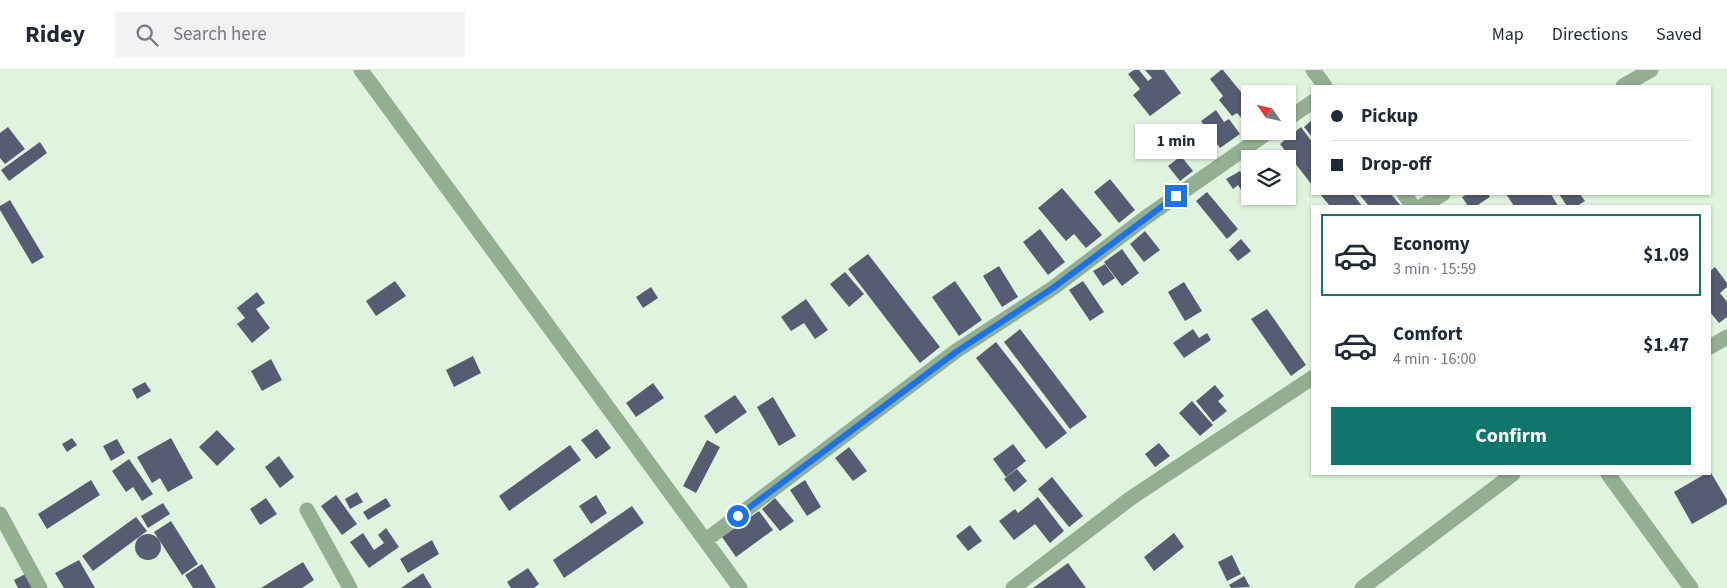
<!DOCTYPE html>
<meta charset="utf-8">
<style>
:root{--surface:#fff;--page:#f2f2f3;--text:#1f2937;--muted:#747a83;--line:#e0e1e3;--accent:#0f766e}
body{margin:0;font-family:"Source Sans 3",sans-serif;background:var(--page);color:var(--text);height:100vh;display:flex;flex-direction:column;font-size:19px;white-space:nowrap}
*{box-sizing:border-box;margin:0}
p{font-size:16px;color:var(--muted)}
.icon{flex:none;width:28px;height:28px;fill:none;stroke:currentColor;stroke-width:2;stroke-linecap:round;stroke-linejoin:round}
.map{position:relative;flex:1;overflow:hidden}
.side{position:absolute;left:1311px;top:135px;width:400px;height:270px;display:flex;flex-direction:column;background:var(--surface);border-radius:0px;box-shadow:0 1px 4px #0004}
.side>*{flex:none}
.banner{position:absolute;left:1311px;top:15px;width:400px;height:110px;border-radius:0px;box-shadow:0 1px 4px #0004;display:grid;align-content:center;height:110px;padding:0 20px;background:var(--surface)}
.needle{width:32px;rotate:304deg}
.buttons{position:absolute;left:1241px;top:15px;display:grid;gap:10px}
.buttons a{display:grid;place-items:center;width:55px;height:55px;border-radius:0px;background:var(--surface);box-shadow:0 1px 4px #0004;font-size:25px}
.end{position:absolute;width:22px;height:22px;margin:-11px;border:6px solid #1a73e8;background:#fff;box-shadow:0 0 0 2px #fff}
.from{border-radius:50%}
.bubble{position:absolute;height:35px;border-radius:0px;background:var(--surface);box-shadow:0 1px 4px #0004;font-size:16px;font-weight:700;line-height:35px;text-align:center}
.banner b{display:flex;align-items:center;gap:18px;height:48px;font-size:19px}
.banner b+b{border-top:1px solid var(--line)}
.banner i{width:12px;height:12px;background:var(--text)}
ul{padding:9px 0 0;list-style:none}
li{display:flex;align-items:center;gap:15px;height:82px;margin:0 10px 8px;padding:0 10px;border:2px solid transparent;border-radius:0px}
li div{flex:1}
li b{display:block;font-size:19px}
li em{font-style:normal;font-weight:700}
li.current{border-color:var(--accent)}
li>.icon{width:45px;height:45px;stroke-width:1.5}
.button{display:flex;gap:10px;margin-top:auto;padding:10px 20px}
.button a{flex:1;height:58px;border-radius:0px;background:var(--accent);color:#fff;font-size:20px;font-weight:700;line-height:58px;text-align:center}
header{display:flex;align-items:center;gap:30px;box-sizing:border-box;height:70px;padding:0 25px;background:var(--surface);border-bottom:1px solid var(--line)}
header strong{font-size:24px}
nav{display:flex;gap:28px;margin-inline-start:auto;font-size:18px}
.search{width:350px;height:45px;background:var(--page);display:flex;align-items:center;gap:12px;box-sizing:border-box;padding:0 18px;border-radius:0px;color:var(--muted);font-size:19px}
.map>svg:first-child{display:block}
.building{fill:#565d72}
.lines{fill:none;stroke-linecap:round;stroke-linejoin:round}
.street{stroke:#94ae91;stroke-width:15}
.route{stroke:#1a73e8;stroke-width:6}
</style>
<header>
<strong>Ridey</strong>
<div class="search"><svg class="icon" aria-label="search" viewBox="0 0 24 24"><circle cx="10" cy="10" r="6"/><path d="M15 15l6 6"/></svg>Search here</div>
<nav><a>Map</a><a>Directions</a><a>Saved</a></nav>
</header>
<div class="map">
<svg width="1727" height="518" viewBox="0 0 1727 518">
<rect width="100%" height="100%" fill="#e0f3de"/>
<path class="building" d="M1134 0H1139L1148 11 1152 8 1145 0H1164L1181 23 1150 46 1133 25 1140 19 1128 4Z
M1221 0H1223L1250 33V58L1237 43 1232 46 1219 30 1223 26 1210 9Z
M1216 40 1224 52 1229 49 1240 64 1220 78 1201 51Z
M1312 50V67L1304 57Z
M8 57 25 79 5 94 0 88V63Z
M1301 57 1312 72V115L1280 74Z
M40 72 47 83 9 111 1 100Z
M1181 86 1193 101 1180 111 1168 96Z
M1240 101 1250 116V125L1246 128 1238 115 1233 119 1226 109Z
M1110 109 1135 140 1119 153 1094 122Z
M1062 118 1102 165 1086 178 1074 164 1066 171 1038 138Z
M1207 122 1238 159 1227 169 1196 131Z
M1320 124H1353L1362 136H1330Z
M1359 124H1391L1401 136H1369Z
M1467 124H1488L1490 127 1476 136H1468L1462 127Z
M1506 124H1551L1558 136H1514Z
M1559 124H1580L1585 131 1577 136H1567Z
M10 130 44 187 32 194 0 140V136Z
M1040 159 1065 192 1048 205 1023 172Z
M1145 161 1160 180 1144 192 1130 174Z
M1241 169 1251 181 1238 191 1229 180Z
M1122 179 1139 203 1122 216 1104 192Z
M868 184 940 277 920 293 848 199Z
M1105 194 1115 208 1103 216 1093 201Z
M999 196 1018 227 1002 237 983 206Z
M1715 197 1727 213V217L1720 223 1727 232V247L1719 253 1710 242V201Z
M845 202 864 224 849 237 830 214Z
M395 211 406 226 376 246 366 231Z
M955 211 982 250 959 266 932 227Z
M1083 211 1104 242 1090 251 1069 220Z
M1184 212 1202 241 1185 251 1168 222Z
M651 217 658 228 643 238 636 227Z
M257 222 265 233 256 239 270 258 252 273 237 254 245 248 237 238Z
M806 229 828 260 815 269 804 253 791 261 781 247Z
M1267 239 1306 295 1291 306 1251 249Z
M1020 259 1087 347 1070 359 1004 272Z
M1193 259 1199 268 1207 263 1211 270 1184 288 1173 273Z
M996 272 1067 363 1046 379 976 288Z
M473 286 481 303 454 317 446 300Z
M271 289 282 310 262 321 251 301Z
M145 312 151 321 137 329 132 319Z
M653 313 664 328 636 347 626 333Z
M1215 315 1224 326 1218 331 1227 341 1213 352 1196 331Z
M735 325 747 342 716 364 704 346Z
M773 327 796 366 779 376 757 337Z
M1192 331 1213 355 1200 366 1179 343Z
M597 359 611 378 596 389 581 370Z
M217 360 235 379 217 396 199 377Z
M72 368 77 375 67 382 62 374Z
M171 368 193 408 168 422 160 408 152 413 137 387Z
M117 369 125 383 111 391 103 376Z
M707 370 720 377 696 423 683 416Z
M1159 373 1170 386 1155 397 1145 384Z
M1013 374 1026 391 1006 407 993 389Z
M570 375 581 390 509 441 499 426Z
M849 377 867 401 853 411 835 388Z
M279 386 294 407 280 418 265 397Z
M129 389 153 424 142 431 133 417 126 422 112 401Z
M1017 399 1027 411 1014 422 1004 409Z
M1710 401 1727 430V434L1692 454 1674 422 1705 404H1710Z
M1052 407 1083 446 1069 457 1038 419Z
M91 410 100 425 47 459 38 444Z
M805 410 821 437 807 446 790 420Z
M357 422 363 432 350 439 345 429Z
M336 425 357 454 342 465 321 436Z
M596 425 607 443 591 454 579 436Z
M1038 427 1064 461 1050 473 1035 454 1014 470 999 451 1015 439 1018 443Z
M266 428 277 444 260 455 250 439Z
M386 428 391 436 368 450 363 442Z
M775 428 794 451 780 461 762 439Z
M163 433 170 444 148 458 141 446Z
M632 436 644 453 564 508 553 490Z
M759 441 773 460 736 487 722 467Z
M136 447 147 461 93 501 82 486Z
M171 451 198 494 182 505 154 462Z
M970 455 982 471 968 481 956 466Z
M386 458 399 477 369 498 350 472 363 463 374 480 384 473 378 465Z
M1174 463 1184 477 1154 501 1144 487Z
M135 477a13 13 0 1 1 26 0a13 13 0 1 1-26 0Z
M432 470 439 484 408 503 400 489Z
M1232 485 1241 504 1227 511 1218 492Z
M79 490 95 518H64L55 503Z
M303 492 314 510 302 518H261Z
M1068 493 1086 518H1033Z
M202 494 216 518H193L185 505Z
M528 498 539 514 534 518H511L507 512Z
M27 503 35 518H18L14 510Z
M423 503 432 518H401Z
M1244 506 1250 517 1231 518 1229 515Z"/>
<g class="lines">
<path class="street" d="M361 0 740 518
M1313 0 1325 16
M1623 16 1651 0
M1288 49 1312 32
M1404 124 1413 136
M1422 136 1443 124
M1710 277 1727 267
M1608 404 1691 518
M307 440 350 518
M0 444 40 518
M706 470 956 281 1053 218 1145 148 1270 61
M1013 518 1131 428 1312 308
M1362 518 1513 404"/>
</g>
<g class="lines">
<path class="route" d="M738 446 956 282 1053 218 1176 126"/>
</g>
</svg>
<div class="buttons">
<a><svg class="needle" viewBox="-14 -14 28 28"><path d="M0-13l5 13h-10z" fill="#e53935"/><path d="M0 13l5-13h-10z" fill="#747a83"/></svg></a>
<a><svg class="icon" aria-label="layers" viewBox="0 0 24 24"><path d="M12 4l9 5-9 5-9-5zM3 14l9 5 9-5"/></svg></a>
</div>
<i class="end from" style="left:738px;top:446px"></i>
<i class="end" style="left:1176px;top:126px"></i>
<div class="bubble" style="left:1135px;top:54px;width:82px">1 min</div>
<div class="banner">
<b><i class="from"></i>Pickup</b>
<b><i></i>Drop-off</b>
</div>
<section class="side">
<ul>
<li class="current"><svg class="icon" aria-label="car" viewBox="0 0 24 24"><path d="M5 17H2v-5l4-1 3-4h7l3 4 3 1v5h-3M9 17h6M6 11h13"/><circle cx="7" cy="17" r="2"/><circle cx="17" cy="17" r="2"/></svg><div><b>Economy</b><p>3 min · 15:59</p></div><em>$1.09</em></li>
<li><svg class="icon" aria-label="car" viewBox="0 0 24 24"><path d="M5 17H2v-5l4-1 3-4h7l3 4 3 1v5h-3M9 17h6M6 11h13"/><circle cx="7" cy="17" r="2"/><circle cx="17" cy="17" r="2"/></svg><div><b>Comfort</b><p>4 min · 16:00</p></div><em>$1.47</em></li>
</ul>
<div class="button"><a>Confirm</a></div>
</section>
</div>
